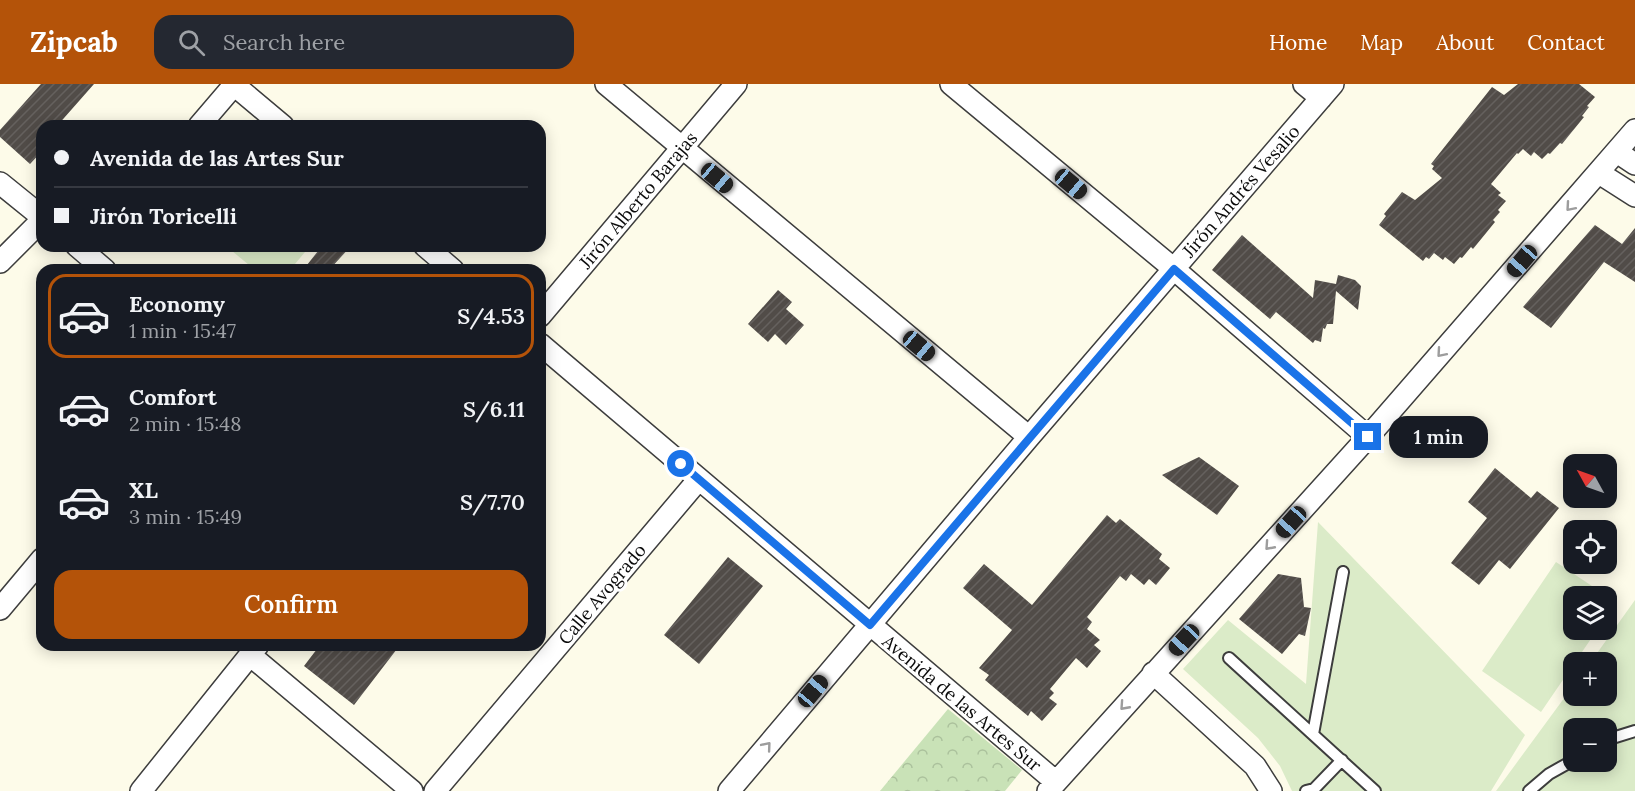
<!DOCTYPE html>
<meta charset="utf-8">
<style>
:root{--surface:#171b24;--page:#242831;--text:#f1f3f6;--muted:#9ea1a6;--line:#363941;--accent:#b45309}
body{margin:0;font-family:Lora,serif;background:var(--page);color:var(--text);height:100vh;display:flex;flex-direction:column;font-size:22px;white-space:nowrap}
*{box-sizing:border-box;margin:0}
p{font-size:20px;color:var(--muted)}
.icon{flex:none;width:33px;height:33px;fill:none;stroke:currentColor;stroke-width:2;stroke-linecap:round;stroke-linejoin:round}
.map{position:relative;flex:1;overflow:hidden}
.sheet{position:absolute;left:36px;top:180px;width:510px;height:387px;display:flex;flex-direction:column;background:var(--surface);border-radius:18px;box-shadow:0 3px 15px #0003}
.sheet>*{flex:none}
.guide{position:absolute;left:36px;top:36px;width:510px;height:132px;border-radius:18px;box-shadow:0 3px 15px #0003;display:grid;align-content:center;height:132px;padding:0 18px;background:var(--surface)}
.needle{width:39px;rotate:310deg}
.buttons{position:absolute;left:1563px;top:370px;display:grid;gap:12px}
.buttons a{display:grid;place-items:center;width:54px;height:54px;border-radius:12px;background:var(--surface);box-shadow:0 3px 15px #0003;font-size:30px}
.end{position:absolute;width:27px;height:27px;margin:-14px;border:8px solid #1a73e8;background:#fff;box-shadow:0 0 0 3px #fff}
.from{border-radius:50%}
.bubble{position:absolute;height:42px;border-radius:18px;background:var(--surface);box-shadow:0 3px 15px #0003;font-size:20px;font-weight:600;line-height:42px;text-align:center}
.car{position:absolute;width:18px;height:36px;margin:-18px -9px;border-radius:8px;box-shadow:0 0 4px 2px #0007;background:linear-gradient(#222 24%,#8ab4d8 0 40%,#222 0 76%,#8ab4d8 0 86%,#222 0)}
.guide b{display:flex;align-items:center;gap:21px;height:57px;font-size:22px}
.guide b+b{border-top:2px solid var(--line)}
.guide i{width:15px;height:15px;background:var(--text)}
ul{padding:10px 0 0;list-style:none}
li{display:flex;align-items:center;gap:18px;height:84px;margin:0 12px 9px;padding:0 6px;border:3px solid transparent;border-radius:18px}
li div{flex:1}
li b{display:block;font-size:22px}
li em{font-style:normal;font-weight:600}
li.on{border-color:var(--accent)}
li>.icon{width:54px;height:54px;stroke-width:1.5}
.primary-button{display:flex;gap:12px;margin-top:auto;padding:12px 18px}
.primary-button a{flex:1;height:69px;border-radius:18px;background:var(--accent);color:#fff;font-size:24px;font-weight:600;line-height:69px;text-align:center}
header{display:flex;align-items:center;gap:36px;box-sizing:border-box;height:84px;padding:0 30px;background:var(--accent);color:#fff}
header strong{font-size:28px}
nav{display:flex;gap:33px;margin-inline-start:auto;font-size:21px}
.search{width:420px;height:54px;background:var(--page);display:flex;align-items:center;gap:15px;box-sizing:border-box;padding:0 21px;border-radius:18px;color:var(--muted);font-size:22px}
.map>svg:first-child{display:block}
.park{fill:url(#park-crowns)}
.pitch{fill:#dbebc8;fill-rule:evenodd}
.building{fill:url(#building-hatch)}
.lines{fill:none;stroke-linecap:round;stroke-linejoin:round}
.lane-casing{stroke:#3d3d3d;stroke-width:14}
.street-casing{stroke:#3d3d3d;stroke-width:24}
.lane{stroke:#fff;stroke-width:10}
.street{stroke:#fff;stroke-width:21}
.oneway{stroke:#9d9d9d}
.route{stroke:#1a73e8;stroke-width:8}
.labels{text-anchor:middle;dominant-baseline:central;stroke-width:6;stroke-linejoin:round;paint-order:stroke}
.street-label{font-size:18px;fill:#0a0a0a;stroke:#fff}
</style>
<header>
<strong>Zipcab</strong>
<div class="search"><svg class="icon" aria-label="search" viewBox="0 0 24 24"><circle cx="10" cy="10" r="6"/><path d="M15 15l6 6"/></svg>Search here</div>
<nav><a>Home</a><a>Map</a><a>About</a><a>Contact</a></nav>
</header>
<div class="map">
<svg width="1635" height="707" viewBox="0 0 1635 707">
<defs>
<pattern id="park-crowns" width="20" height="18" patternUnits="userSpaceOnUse" patternTransform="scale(1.5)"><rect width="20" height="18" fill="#c9e2b7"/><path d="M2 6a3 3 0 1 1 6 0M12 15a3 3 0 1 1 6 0" fill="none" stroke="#abc19c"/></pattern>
<pattern id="building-hatch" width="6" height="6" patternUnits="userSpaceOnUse" patternTransform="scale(1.5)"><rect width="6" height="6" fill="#514c48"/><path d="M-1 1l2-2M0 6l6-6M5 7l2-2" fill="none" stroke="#65615e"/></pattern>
</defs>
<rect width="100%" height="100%" fill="#fdfbe9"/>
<path class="park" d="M948 625 1022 686 1005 707H880Z"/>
<path class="pitch" d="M226 162H310L290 186H255Z
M1318 438 1525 651 1491 707H1292L1280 682 1258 654 1183 585 1228 536 1306 600Z
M1556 478 1616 518 1607 531 1606 513H1574V546H1597L1541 628 1482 587Z
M1635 516V707H1496L1573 602 1574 612H1606V579H1590ZM1574 645H1606V678H1574Z"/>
<path class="building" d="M41 0H94L57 42H42V67L30 80 0 53V46Z
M1518 0H1579L1595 13 1587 22 1589 23 1582 32 1584 33 1562 60 1560 59 1550 70 1548 69 1542 75 1534 68 1531 72 1523 65 1518 70 1517 69 1491 100 1501 109 1498 111 1506 117 1498 126 1500 128 1493 136 1495 138 1473 165 1471 163 1462 174 1460 173 1454 180 1445 173 1443 176 1434 169 1429 175 1426 173 1423 177 1379 141 1386 132 1384 130 1402 108 1415 116 1442 94 1432 85 1434 82 1431 80 1492 3 1504 11Z
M1595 141 1622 160 1635 144V198L1604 178 1551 244 1523 223Z
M1242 151 1313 214 1315 196 1336 200 1338 191 1355 196 1361 202 1358 226 1336 207 1333 240H1327L1325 245 1323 244 1321 258 1315 256 1313 259 1276 228 1270 235 1212 186Z
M322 162H351L329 186H303Z
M778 206 792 218 786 225 804 241 786 261 775 250 768 258 748 240Z
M1199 373 1239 402 1217 431 1162 391Z
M1495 384 1531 414 1537 407 1559 424 1510 485 1499 476 1479 501 1451 479 1487 434 1468 418Z
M1107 431 1116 439 1120 435 1162 470 1159 475 1170 484 1156 501 1149 495 1144 501 1131 490 1126 497 1120 492 1087 533 1092 538 1087 545 1100 556 1094 561 1101 567 1087 584 1076 574 1050 605 1054 609 1049 614 1057 620 1042 637 1031 627 1028 632 985 596 989 591 979 584 1012 546 963 504 984 480 1032 521Z
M728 473 763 502 699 580 664 551Z
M1278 490 1301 494 1304 523 1311 524 1305 552 1299 550 1282 570 1239 535Z
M320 561H400L354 621 304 582Z"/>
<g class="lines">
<g class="lane-casing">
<path id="lane" d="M1229 574 1375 707
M1313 650 1343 488
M1606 656 1635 647
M1306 707 1314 705 1342 676
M1529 707 1549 690 1574 676"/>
</g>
<g class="street-casing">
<path id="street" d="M233 0 283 42
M606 0 1029 353
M951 0 1174 185 1368 353
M1304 0 1321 14
M199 42 235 0
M1617 68 1635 80
M1599 89 1635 112
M0 99 42 133
M77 162 105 186
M425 162 453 186
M0 178 42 136
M540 232 736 0
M540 260 1056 698
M0 525 42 475
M250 571 412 707
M1153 589 1255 682 1271 707
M141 707 258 561
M435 707 699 395
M729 707 1029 353 1333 0
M1048 707 1368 353 1635 46"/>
</g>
<use href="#lane" class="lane"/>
<use href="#street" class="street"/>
</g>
<defs><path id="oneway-chevron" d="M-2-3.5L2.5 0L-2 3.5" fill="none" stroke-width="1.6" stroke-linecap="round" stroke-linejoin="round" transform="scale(1.5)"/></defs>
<g class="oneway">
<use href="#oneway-chevron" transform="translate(1570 123) rotate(131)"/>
<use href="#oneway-chevron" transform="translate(1441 269) rotate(131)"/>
<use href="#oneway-chevron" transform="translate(1269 462) rotate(132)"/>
<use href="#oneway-chevron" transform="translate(1124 622) rotate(132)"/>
<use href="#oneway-chevron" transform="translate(767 662) rotate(-50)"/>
</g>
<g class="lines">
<path class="route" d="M681 380 870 541 1174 185 1368 353"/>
</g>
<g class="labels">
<g class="street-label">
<text transform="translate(1241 107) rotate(-49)">Jirón Andrés Vesalio</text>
<text transform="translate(638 116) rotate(-50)">Jirón Alberto Barajas</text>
<text transform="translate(602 510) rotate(-50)">Calle Avogrado</text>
<text transform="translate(962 619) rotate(40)">Avenida de las Artes Sur</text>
</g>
</g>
</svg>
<div class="buttons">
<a><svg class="needle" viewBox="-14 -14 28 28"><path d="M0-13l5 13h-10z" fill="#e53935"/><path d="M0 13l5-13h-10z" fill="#9ea1a6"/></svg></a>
<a><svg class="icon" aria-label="locate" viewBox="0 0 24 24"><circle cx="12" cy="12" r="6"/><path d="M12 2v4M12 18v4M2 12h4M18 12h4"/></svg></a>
<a><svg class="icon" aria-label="layers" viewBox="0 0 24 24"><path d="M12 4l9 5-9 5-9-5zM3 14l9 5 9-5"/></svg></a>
<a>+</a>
<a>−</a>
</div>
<i class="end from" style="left:681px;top:380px"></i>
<i class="end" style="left:1368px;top:353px"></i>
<div class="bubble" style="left:1389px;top:332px;width:99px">1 min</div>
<i class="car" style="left:717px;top:94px;rotate:130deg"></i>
<i class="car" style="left:1071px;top:100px;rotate:130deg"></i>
<i class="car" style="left:1522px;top:177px;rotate:221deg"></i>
<i class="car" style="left:919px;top:262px;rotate:130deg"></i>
<i class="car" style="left:1291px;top:438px;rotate:222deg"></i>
<i class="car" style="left:1184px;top:556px;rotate:223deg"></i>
<i class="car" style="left:813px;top:607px;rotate:40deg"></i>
<div class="guide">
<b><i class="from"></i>Avenida de las Artes Sur</b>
<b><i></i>Jirón Toricelli</b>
</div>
<section class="sheet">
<ul>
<li class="on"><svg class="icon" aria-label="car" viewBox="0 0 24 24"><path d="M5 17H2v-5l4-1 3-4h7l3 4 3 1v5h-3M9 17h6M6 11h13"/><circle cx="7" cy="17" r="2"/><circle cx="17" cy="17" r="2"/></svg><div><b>Economy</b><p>1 min · 15:47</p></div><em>S/4.53</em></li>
<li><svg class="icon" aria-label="car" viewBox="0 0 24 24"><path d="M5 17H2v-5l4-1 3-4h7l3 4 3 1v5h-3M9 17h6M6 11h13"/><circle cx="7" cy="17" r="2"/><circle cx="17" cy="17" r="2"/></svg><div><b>Comfort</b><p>2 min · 15:48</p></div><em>S/6.11</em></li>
<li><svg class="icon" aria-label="car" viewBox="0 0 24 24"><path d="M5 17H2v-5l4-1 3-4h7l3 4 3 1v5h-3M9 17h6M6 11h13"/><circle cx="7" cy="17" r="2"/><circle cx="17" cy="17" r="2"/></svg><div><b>XL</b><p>3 min · 15:49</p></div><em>S/7.70</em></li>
</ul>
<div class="primary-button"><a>Confirm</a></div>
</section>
</div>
